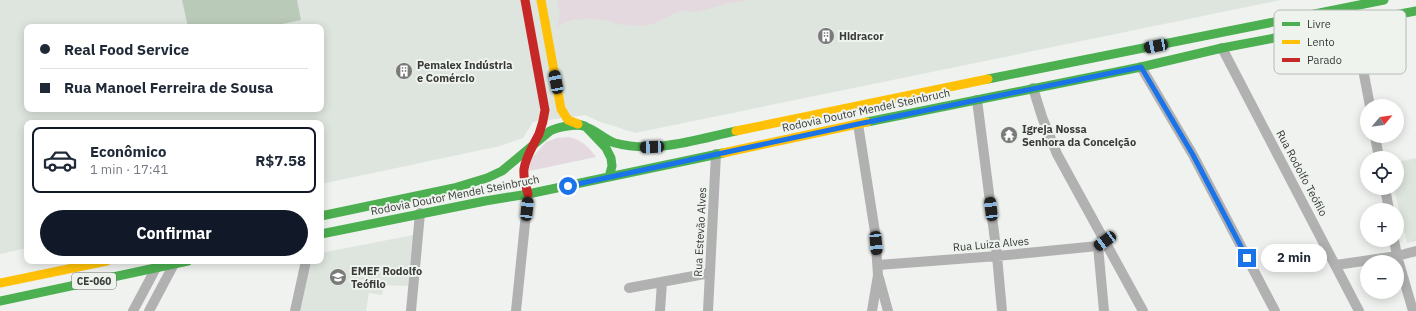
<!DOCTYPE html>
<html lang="pt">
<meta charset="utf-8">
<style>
:root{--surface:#fff;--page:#f2f2f3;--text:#1f2937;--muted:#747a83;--line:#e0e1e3;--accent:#111827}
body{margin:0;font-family:"IBM Plex Sans",sans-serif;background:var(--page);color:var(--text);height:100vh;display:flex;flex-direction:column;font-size:15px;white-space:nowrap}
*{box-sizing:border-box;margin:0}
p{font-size:13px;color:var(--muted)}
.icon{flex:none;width:22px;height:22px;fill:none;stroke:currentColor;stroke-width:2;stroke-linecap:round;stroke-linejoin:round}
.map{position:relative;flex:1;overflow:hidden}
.sheet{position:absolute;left:24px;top:120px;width:300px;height:144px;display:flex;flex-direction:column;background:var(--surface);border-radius:8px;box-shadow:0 2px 10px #0003}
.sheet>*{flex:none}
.hud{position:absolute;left:24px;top:24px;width:300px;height:88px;border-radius:8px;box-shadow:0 2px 10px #0003;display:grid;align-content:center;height:88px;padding:0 16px;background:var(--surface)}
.needle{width:26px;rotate:61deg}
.tools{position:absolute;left:1360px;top:99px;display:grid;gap:8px}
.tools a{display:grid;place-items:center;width:44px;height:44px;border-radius:50%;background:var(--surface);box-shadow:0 2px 10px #0003;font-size:20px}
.end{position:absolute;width:18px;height:18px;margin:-9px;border:5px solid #1a73e8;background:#fff;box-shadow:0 0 0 2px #fff}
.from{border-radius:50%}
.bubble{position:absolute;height:28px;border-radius:14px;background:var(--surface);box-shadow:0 2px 10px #0003;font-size:13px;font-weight:700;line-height:28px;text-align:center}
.car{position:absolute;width:12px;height:24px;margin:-12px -6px;border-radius:5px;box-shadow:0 0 3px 1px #0007;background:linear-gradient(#222 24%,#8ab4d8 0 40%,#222 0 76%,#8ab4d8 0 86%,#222 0)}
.hud b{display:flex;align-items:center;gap:14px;height:38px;font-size:15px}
.hud b+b{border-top:1px solid var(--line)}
.hud i{width:10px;height:10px;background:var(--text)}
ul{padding:7px 0 0;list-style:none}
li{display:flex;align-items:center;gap:12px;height:66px;margin:0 8px 6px;padding:0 8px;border:2px solid transparent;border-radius:8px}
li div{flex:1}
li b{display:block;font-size:15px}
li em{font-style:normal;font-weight:700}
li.on{border-color:var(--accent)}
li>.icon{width:36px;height:36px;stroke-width:1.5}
.cta{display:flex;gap:8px;margin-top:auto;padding:8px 16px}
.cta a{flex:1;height:46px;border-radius:24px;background:var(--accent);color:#fff;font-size:16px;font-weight:700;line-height:46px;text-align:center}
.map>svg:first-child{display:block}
.built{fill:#dee5de;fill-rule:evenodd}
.green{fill:#e5d9e0}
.water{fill:#bacab8}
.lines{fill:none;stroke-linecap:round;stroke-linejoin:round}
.street{stroke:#b2b1b2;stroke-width:10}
.fast{stroke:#4caf50;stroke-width:9}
.slow{stroke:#ffc107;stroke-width:9}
.jam{stroke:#c62828;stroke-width:9}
.route{stroke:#1a73e8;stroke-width:5}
.labels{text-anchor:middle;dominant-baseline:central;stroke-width:4;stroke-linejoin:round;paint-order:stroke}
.shield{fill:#eef3ee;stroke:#6f726f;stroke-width:1}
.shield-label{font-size:10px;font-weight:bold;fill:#393a39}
.poi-label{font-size:11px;font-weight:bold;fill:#393a39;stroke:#eef3ee;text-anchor:start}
.street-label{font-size:11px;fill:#393a39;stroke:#eef3ee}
.key{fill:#eef3ee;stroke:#b8bcb8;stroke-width:1}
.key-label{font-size:11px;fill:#393a39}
</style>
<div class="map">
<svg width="1416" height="311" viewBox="0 0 1416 311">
<rect width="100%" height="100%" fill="#eff2ef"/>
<path class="built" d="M0 0H1281L635 133 598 121 585 115 533 122 523 138 500 146 321 184V123H27V248L0 254ZM27 27H321V109H27Z
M1416 158V241L1407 243 1394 188H1397V162Z
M413 235 408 286 384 285 382 295 369 293 366 311H297L308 261H321V253Z"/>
<path class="green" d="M557 0H750L730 3 696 12 680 11 653 24 643 26 622 25 610 21 592 19 572 20 557 26 560 14Z
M569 137C583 141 588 146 596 157L529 171 531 159 546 142 557 138Z"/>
<path class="water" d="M182 0H297L301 20 268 27H188Z"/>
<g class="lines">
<path class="street" d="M1354 22 1370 106
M1222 48 1359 311
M1141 67 1193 155 1275 311
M1033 88 1042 117 1057 154 1143 311
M977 100 997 256 1002 311
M858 124 875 232 878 275 872 311
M1375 136 1379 158
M1385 188 1389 210
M1394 240 1397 256 1413 311
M1098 246 1104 311
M878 265 997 256 1098 246 1105 241
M1336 265 1397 256 1416 251
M879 278 888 311
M629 288 710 273
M133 311 156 268
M149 311 174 264
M295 311 306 261
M411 311 420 213
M516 311 528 194
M660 311 662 282
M708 311 716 154"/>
<path class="fast" d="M988 79 1384 0
M867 122 1141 67 1222 48 1416 11
M578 124 585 126 606 148 611 158 612 166 609 177
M321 216 454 188 487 178 502 171 550 131C558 127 577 123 586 127 596 130 605 140 615 143 655 154 698 139 736 131
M321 234 485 201 528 194 723 153
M0 301 188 261"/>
<path class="slow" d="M541 0 561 109 568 120 578 124
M736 131 988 79
M723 153 867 122
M0 283 107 261"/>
<path class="jam" d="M525 0 545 110C544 118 542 126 539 134 533 146 526 156 524 169 523 178 526 186 528 194"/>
</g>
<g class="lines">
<path class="route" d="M568 186 858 124 1141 67 1193 155 1247 258"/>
</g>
<defs>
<g id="building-disc" transform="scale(0.9)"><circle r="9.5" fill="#797a79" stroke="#eef3ee"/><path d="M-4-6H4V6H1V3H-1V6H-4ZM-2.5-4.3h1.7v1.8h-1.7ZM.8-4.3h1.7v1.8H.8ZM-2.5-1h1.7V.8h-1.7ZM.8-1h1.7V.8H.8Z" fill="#fff"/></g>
<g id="temple-disc" transform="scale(0.9)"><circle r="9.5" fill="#797a79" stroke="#eef3ee"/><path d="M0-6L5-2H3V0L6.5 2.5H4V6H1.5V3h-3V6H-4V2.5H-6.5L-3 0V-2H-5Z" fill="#fff"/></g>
<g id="school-disc" transform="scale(0.9)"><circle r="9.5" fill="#797a79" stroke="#eef3ee"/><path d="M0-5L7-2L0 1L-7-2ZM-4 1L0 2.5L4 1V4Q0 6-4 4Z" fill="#fff"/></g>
</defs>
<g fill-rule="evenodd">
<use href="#building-disc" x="826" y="36"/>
<use href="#building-disc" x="404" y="71"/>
<use href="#temple-disc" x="1009" y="135"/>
<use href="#school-disc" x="338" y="277"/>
</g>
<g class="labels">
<rect class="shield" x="72" y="273" width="44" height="16" rx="3"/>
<g class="shield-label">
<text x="94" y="281">CE-060</text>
</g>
<g class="poi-label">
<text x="839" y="36">Hidracor</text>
<text x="417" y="65">Pemalex Indústria<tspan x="417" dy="13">e Comércio</tspan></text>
<text x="1022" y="129">Igreja Nossa<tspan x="1022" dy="13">Senhora da Conceição</tspan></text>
<text x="351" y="271">EMEF Rodolfo<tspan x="351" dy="13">Teófilo</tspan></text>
</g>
<g class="street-label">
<text transform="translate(866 110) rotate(-12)">Rodovia Doutor Mendel Steinbruch</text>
<text transform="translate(1302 173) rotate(62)">Rua Rodolfo Teófilo</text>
<text transform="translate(455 195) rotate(-11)">Rodovia Doutor Mendel Steinbruch</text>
<text transform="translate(700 232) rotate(-87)">Rua Estevão Alves</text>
<text transform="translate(991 244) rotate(-5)">Rua Luiza Alves</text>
</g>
</g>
<rect x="1274" y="10" width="132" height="64" rx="6" class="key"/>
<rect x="1282" y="22" width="18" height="4" fill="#4caf50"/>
<rect x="1282" y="40" width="18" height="4" fill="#ffc107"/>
<rect x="1282" y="58" width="18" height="4" fill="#c62828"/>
<g class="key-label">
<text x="1307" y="28">Livre</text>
<text x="1307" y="46">Lento</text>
<text x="1307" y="64">Parado</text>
</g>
</svg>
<div class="tools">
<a><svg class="needle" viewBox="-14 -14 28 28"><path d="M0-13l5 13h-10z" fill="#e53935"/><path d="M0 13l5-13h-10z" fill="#747a83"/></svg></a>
<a><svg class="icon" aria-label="locate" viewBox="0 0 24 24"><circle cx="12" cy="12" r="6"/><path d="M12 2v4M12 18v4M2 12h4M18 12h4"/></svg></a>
<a>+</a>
<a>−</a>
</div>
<i class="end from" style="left:568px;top:186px"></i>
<i class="end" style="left:1247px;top:258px"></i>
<div class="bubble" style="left:1261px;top:244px;width:66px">2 min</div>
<i class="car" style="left:1156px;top:46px;rotate:259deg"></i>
<i class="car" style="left:556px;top:82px;rotate:349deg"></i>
<i class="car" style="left:652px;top:147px;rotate:268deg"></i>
<i class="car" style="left:527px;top:209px;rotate:6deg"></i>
<i class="car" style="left:991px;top:209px;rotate:353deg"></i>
<i class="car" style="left:1105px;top:241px;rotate:234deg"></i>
<i class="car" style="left:876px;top:243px;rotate:175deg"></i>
<div class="hud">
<b><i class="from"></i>Real Food Service</b>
<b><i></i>Rua Manoel Ferreira de Sousa</b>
</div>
<section class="sheet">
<ul>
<li class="on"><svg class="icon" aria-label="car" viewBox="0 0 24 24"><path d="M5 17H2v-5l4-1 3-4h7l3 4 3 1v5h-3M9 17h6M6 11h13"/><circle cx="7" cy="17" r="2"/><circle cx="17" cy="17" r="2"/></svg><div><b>Econômico</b><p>1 min · 17:41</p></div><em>R$7.58</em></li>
</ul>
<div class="cta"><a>Confirmar</a></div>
</section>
</div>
